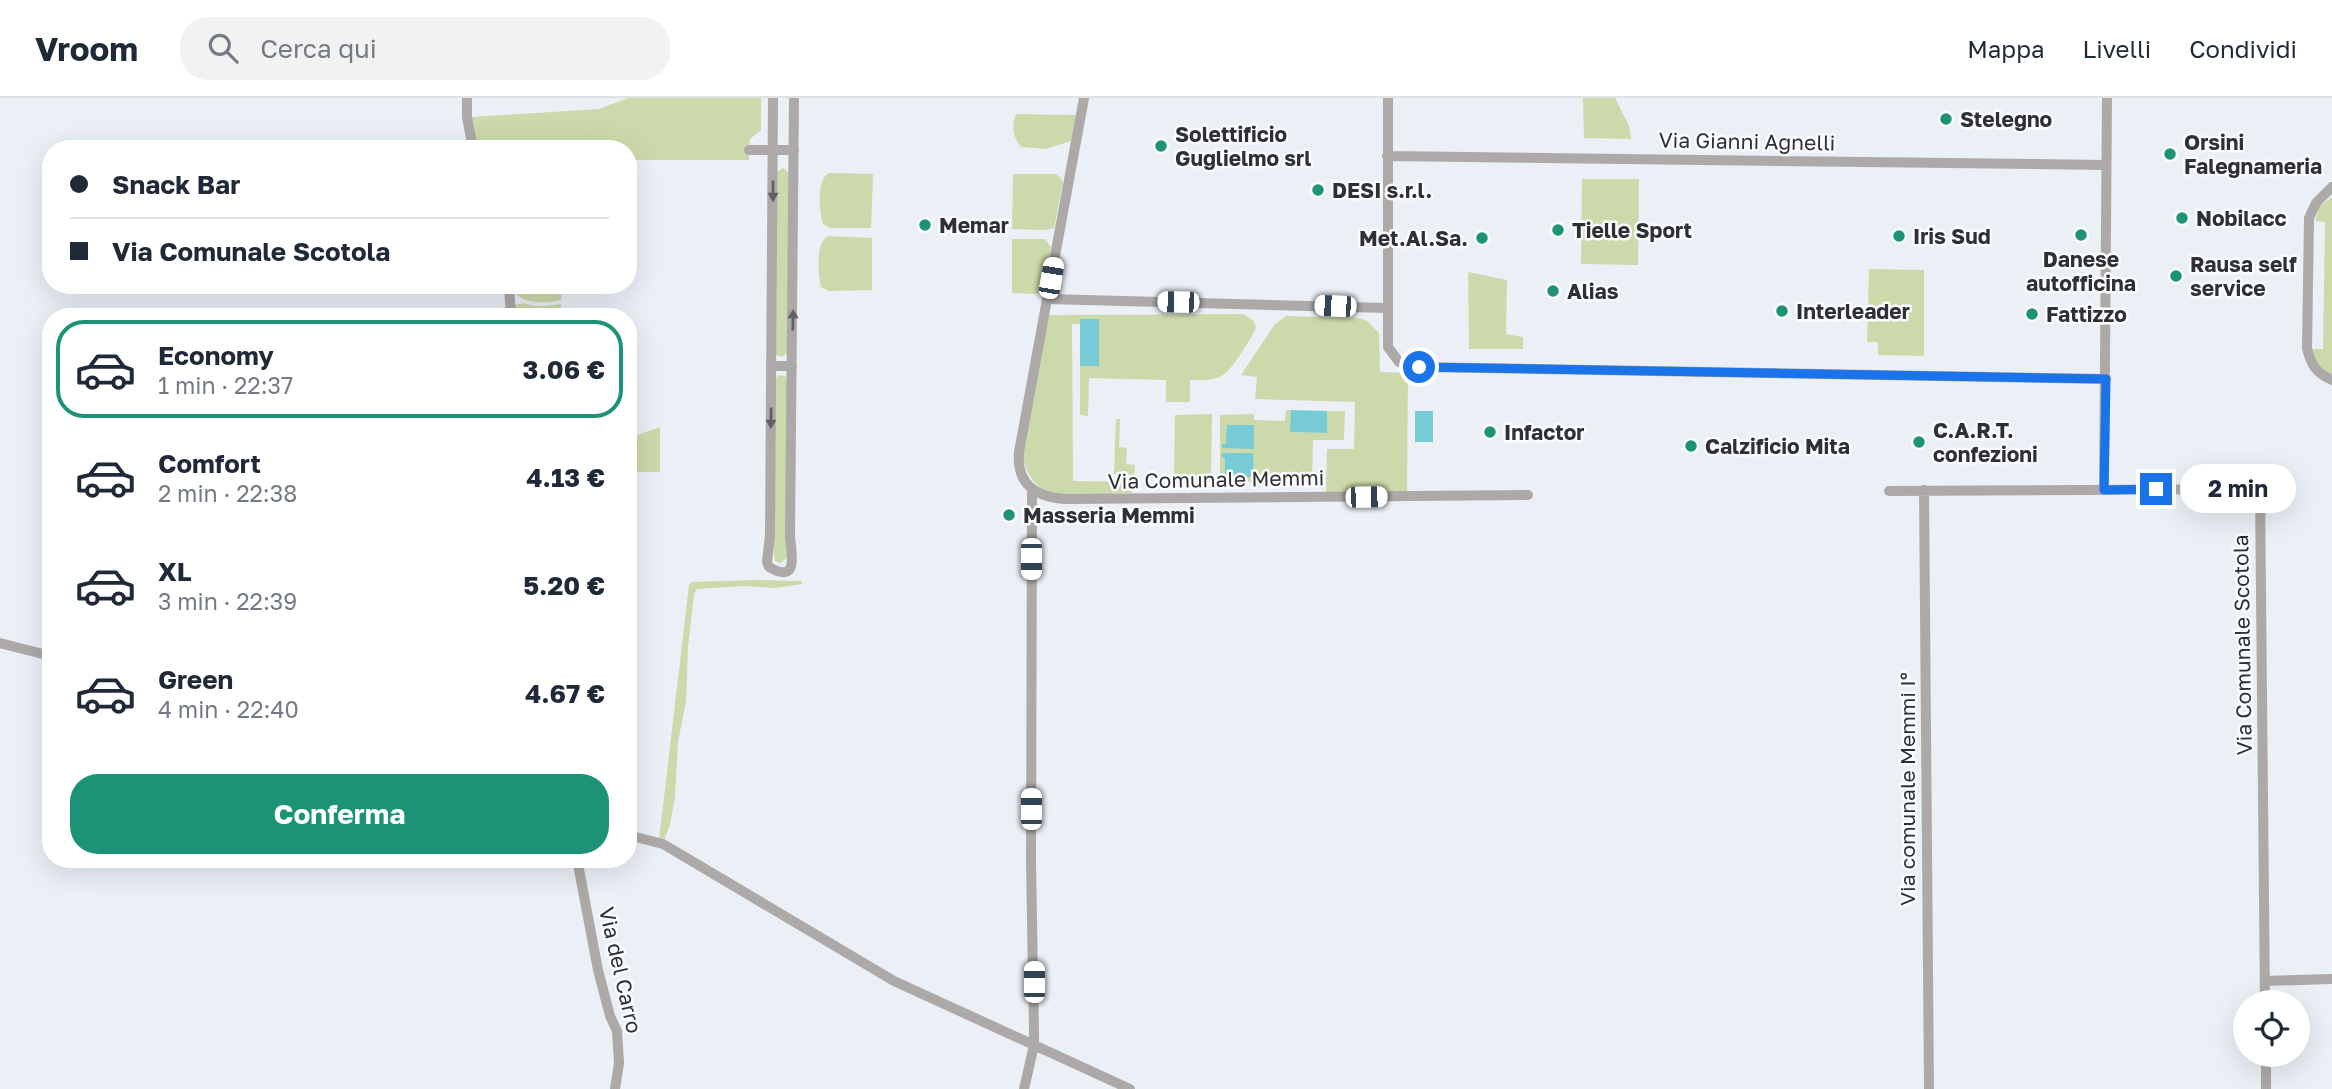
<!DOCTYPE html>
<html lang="it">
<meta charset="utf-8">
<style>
:root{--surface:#fff;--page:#f2f2f3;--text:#1f2937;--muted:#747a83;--line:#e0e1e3;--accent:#1c9377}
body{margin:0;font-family:"Golos Text",sans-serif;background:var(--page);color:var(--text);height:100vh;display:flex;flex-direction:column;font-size:26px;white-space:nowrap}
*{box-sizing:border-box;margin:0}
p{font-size:23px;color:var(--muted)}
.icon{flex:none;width:38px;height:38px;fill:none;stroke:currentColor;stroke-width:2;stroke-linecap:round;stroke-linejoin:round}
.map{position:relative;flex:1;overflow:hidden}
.sheet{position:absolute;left:42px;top:210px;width:595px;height:560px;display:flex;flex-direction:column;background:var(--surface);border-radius:28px;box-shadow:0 7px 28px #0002}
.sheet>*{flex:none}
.banner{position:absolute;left:42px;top:42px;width:595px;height:154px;border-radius:28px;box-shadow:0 7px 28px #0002;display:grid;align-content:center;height:154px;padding:0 28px;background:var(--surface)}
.fabs{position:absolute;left:2233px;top:892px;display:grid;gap:14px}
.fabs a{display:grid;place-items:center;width:77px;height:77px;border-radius:50%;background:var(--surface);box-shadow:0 7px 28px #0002;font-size:35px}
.end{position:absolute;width:32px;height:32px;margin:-16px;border:9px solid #1a73e8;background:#fff;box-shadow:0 0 0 4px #fff}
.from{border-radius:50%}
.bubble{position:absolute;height:49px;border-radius:24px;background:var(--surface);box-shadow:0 7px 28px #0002;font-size:23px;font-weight:700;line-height:49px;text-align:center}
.car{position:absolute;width:21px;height:42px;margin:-21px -10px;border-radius:9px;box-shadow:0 0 5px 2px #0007;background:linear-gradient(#fff 24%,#345 0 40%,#fff 0 76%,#345 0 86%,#fff 0)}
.banner b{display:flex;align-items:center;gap:24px;height:66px;font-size:26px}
.banner b+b{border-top:2px solid var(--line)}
.banner i{width:18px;height:18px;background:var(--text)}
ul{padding:12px 0 0;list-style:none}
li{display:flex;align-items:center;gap:21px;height:98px;margin:0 14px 10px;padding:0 14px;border:4px solid transparent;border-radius:28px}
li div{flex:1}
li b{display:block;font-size:26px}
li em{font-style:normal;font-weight:700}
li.current{border-color:var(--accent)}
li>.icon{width:63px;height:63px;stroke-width:1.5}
.action{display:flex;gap:14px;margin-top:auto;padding:14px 28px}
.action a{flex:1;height:80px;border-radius:28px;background:var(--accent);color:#fff;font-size:28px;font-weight:700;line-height:80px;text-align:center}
header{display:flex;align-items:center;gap:42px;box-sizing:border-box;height:98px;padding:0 35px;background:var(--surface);border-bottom:2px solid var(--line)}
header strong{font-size:33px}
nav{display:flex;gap:38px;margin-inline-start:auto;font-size:24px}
.search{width:490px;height:63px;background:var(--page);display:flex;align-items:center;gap:18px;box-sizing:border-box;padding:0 24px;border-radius:28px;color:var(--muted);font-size:26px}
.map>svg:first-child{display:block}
.green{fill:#ccdaab}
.water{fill:#77cbd5}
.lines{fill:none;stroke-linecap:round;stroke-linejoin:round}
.minor{stroke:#ada9a9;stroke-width:10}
.oneway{fill:#616062}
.route{stroke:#1a73e8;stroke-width:9}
.poi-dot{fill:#1c9377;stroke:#fbfcfe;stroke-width:2.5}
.labels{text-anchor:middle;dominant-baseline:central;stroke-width:5;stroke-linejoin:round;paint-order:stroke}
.poi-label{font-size:21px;font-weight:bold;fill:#2e3033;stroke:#fbfcfe;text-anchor:start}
.street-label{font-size:21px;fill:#2e3033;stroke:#fbfcfe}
</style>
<header>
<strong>Vroom</strong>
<div class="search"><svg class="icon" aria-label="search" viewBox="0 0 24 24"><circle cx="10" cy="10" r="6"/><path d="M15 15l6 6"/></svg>Cerca qui</div>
<nav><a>Mappa</a><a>Livelli</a><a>Condividi</a></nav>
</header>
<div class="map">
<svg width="2332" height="991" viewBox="0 0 2332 991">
<rect width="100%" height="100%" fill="#eaf0f6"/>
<path class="green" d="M628 0H761V32L750 41 749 62H628V51H476L470 19 599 11Z
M1583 0H1615L1629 28 1631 41 1584 40Z
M1016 16 1076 17 1071 43 1046 51 1021 49C1013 39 1011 29 1016 16Z
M783 70 789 75 787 255 782 259 776 257 777 74Z
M829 75 873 76 871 130H830L823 126C819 113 816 82 829 75Z
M1013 76H1056L1061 80 1063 84 1054 130 1044 132 1012 131Z
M1582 81H1639L1638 167 1581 166Z
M2332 99V277C2322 271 2313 264 2313 251H2323L2325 124 2315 123 2319 109Z
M828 138 872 140V192L829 193 821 189C818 175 815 145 828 138Z
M1012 141H1045L1051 149 1044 189 1037 196 1012 195Z
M1869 171 1924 172V258L1878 257V244H1867Z
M1468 174 1507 182 1506 236 1523 239V251H1469Z
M510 187H562L561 202C543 206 518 207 510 187Z
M524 205C537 211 549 207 561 206V219H513L515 207Z
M1243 216 1254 223 1256 230C1251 240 1233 271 1223 277 1214 283 1201 282 1190 282V304H1166V282L1089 280 1088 318 1080 317V226H1072L1073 383 1130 384 1132 395C1110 395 1069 400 1049 394 1034 389 1023 370 1023 355L1048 217Z
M1286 218 1359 220 1367 223 1379 235 1380 274 1408 275 1407 394H1326L1327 351H1354L1355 304 1255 301 1257 279 1241 277 1275 226Z
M778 277 785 278 788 282 787 460 780 465 775 463 774 459 775 284Z
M1286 312H1291V334L1326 335 1327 313H1345L1344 342H1313L1312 383 1220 384V317L1254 316V322L1285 323Z
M1212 316 1211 384H1174L1175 317Z
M1116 321H1120L1119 349 1127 350 1126 366 1135 367 1134 377 1114 376Z
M660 329V374H628L629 340Z
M757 482 802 483V486L775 490 744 488 697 491 694 496 688 550 686 603 678 644 675 699 670 727 663 744 659 742 689 487 692 484Z"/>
<path class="water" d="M1080 221H1099V268H1080Z
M1291 312 1327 313V335L1290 334Z
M1415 313H1433V344H1415Z
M1227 327H1254V351L1222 350V346H1226Z
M1222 355H1253L1254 379 1225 380V360L1222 359Z"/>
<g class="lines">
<path class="minor" d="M467 0V19L473 51
M773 0 770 437 767 464 769 469C800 487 791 454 790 438L794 0
M1084 0 1019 354C1016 388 1038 400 1068 401L1528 397
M1388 0V249L1399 264 1419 269 2106 281
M749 52H794
M1387 58 2106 67
M2332 89 2316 105 2309 120 2307 250C2311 267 2316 275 2332 282
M509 187 511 219
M1048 201 1387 210
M771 268H792
M1924 392 1929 991
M2104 392 2107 0
M1889 393 2260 391 2265 905
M0 545 51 558
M628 737 663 746 894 883 1130 991
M577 761 598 872 610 918 617 933 619 965 615 991
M2265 883 2332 881
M2266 957V991
M1024 991 1034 947V934L1031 765 1032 391"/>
</g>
<defs><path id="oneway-solid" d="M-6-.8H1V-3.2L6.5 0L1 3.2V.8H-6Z" transform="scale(1.75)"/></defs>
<g class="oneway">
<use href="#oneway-solid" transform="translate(773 93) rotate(90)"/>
<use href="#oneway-solid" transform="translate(793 222) rotate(-89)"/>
<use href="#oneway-solid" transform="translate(771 320) rotate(91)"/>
</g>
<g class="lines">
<path class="route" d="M1419 269 2106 281 2104 392 2156 391"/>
</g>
<g class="poi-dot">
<circle cx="1946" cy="21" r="7"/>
<circle cx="1161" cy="48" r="7"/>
<circle cx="2170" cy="56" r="7"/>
<circle cx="1318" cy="92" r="7"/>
<circle cx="2182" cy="120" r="7"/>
<circle cx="925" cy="127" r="7"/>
<circle cx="1558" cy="132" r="7"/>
<circle cx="2081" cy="137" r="7"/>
<circle cx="1899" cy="138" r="7"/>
<circle cx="1482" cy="140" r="7"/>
<circle cx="2176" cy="178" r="7"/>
<circle cx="1553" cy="193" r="7"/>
<circle cx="1782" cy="213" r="7"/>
<circle cx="2032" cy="216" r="7"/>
<circle cx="1490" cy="334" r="7"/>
<circle cx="1919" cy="344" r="7"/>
<circle cx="1691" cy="348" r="7"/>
<circle cx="1009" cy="417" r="7"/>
</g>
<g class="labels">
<g class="poi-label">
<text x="1960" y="21">Stelegno</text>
<text x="1175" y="36">Solettificio<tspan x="1175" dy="24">Guglielmo srl</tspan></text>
<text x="2184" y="44">Orsini<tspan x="2184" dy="24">Falegnameria</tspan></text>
<text x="1332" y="92">DESI s.r.l.</text>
<text x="2196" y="120">Nobilacc</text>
<text x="939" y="127">Memar</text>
<text x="1572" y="132">Tielle Sport</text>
<text x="1913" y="138">Iris Sud</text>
<text x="1468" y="140" text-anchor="end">Met.Al.Sa.</text>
<text x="2081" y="161" text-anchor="middle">Danese<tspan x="2081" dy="24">autofficina</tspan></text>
<text x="2190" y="166">Rausa self<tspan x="2190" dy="24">service</tspan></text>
<text x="1567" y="193">Alias</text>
<text x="1796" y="213">Interleader</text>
<text x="2046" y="216">Fattizzo</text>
<text x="1933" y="332">C.A.R.T.<tspan x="1933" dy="24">confezioni</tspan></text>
<text x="1504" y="334">Infactor</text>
<text x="1705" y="348">Calzificio Mita</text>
<text x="1023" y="417">Masseria Memmi</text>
</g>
<g class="street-label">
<text transform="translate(1747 43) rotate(1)">Via Gianni Agnelli</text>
<text transform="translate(1216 381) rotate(-1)">Via Comunale Memmi</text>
<text transform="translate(2242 547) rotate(-91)">Via Comunale Scotola</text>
<text transform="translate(1907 691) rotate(-90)">Via comunale Memmi I°</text>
<text transform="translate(621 872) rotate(77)">Via del Carro</text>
</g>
</g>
</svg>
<div class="fabs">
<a><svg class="icon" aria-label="locate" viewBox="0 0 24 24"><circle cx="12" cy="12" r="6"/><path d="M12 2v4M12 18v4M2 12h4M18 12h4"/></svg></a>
</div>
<i class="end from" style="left:1419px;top:269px"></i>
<i class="end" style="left:2156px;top:391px"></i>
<div class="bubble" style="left:2180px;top:366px;width:116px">2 min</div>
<i class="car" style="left:1051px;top:180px;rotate:10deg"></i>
<i class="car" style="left:1178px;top:204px;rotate:271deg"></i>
<i class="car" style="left:1335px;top:208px;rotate:272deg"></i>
<i class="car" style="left:1366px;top:399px;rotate:89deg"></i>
<i class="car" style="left:1031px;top:461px;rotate:180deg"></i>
<i class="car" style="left:1031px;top:711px;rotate:0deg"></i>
<i class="car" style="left:1034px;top:884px;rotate:0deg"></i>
<div class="banner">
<b><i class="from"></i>Snack Bar</b>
<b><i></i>Via Comunale Scotola</b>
</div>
<section class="sheet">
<ul>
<li class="current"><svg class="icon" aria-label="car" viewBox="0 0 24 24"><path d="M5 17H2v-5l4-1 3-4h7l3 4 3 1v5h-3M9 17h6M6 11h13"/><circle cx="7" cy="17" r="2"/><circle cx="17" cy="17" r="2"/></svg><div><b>Economy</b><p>1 min · 22:37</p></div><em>3.06 €</em></li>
<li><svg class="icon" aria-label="car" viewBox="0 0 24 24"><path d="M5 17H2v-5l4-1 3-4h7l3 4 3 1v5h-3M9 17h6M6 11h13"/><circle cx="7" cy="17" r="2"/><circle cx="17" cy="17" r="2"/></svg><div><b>Comfort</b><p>2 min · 22:38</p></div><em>4.13 €</em></li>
<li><svg class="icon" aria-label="car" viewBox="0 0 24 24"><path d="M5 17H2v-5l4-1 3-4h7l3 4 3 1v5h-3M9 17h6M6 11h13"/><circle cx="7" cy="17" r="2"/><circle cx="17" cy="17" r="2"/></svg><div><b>XL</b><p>3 min · 22:39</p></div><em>5.20 €</em></li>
<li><svg class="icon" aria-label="car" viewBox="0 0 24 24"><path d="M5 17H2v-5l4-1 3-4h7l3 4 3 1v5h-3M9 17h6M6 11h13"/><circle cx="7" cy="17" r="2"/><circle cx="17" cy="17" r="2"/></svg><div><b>Green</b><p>4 min · 22:40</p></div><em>4.67 €</em></li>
</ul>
<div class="action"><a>Conferma</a></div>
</section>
</div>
